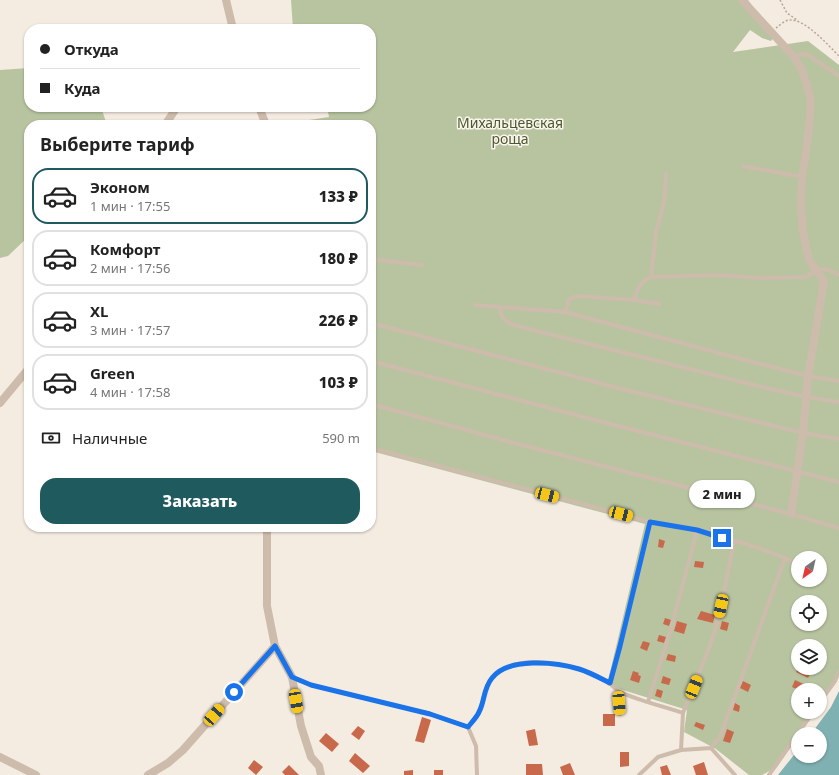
<!DOCTYPE html>
<html lang="ru">
<meta charset="utf-8">
<style>
:root{--surface:#fff;--page:#f6f6f6;--text:#222;--muted:#767676;--line:#e0e0e0;--accent:#1f5a5e}
body{margin:0;font-family:"Noto Sans",sans-serif;background:var(--page);color:var(--text);height:100vh;display:flex;flex-direction:column;font-size:15px;white-space:nowrap}
*{box-sizing:border-box;margin:0}
p{font-size:13px;color:var(--muted)}
.icon{flex:none;width:22px;height:22px;fill:none;stroke:currentColor;stroke-width:2;stroke-linecap:round;stroke-linejoin:round}
.map{position:relative;flex:1;overflow:hidden}
.drawer{position:absolute;left:24px;top:120px;width:352px;height:412px;display:flex;flex-direction:column;background:var(--surface);border-radius:16px;box-shadow:0 1px 3px #0004}
.drawer>*{flex:none}
.hud{position:absolute;left:24px;top:24px;width:352px;height:88px;border-radius:16px;box-shadow:0 1px 3px #0004;display:grid;align-content:center;height:88px;padding:0 16px;background:var(--surface)}
.needle{width:26px;rotate:214deg}
.controls{position:absolute;left:791px;top:551px;display:grid;gap:8px}
.controls a{display:grid;place-items:center;width:36px;height:36px;border-radius:50%;background:var(--surface);box-shadow:0 1px 3px #0004;font-size:20px}
.end{position:absolute;width:18px;height:18px;margin:-9px;border:5px solid #1a73e8;background:#fff;box-shadow:0 0 0 2px #fff}
.from{border-radius:50%}
.bubble{position:absolute;height:28px;border-radius:14px;background:var(--surface);box-shadow:0 1px 3px #0004;font-size:13px;font-weight:800;line-height:28px;text-align:center}
.car{position:absolute;width:12px;height:24px;margin:-12px -6px;border-radius:5px;box-shadow:0 0 3px 1px #0007;background:linear-gradient(#f5c518 24%,#345 0 40%,#f5c518 0 76%,#345 0 86%,#f5c518 0)}
.hud b{display:flex;align-items:center;gap:14px;height:38px;font-size:15px}
.hud b+b{border-top:1px solid var(--line)}
.hud i{width:10px;height:10px;background:var(--text)}
ul{padding:0;list-style:none}
li{display:flex;align-items:center;gap:12px;height:56px;margin:0 8px 6px;padding:0 8px;border:2px solid var(--line);border-radius:16px}
li div{flex:1}
li b{display:block;font-size:15px}
li em{font-style:normal;font-weight:800}
li.selected{border-color:var(--accent)}
li>.icon{width:36px;height:36px;stroke-width:1.5}
h2{padding:0 16px;font-size:18px;line-height:48px}
.pay{display:flex;align-items:center;gap:10px;height:44px;padding:0 16px;font-size:15px}
.pay p{margin-inline-start:auto}
.button{display:flex;gap:8px;margin-top:auto;padding:8px 16px}
.button a{flex:1;height:46px;border-radius:16px;background:var(--accent);color:#fff;font-size:16px;font-weight:800;line-height:46px;text-align:center}
.map>svg:first-child{display:block}
.green{fill:#b8c4a0;fill-rule:evenodd}
.water{fill:#7fb0b2}
.building{fill:#c8694b}
.lines{fill:none;stroke-linecap:round;stroke-linejoin:round}
.path{stroke:#b9a596;stroke-width:1.5;stroke-dasharray:2 2;stroke-linecap:butt}
.service{stroke:#cdbbac;stroke-width:4}
.minor{stroke:#cdbbac;stroke-width:8}
.route{stroke:#1a73e8;stroke-width:5}
.labels{text-anchor:middle;dominant-baseline:central;stroke-width:3;stroke-linejoin:round;paint-order:stroke}
.park-label{font-size:14px;fill:#4a5a2e;stroke:#fbf5ee}
</style>
<div class="map">
<svg width="839" height="775" viewBox="0 0 839 775">
<rect width="100%" height="100%" fill="#f4ebe1"/>
<path class="green" d="M291 0H748L774 37 771 41 762 38 750 30 733 52 808 41 839 65V677L820 705V690H798V712H815L777 767 762 775H749L716 749 684 732 687 710 607 685 645 524 371 451V125H276L329 117 327 107H371V29H293ZM798 558H820V580H798ZM798 602H820V624H798ZM798 646H820V668H798Z
M29 68V107H66L67 110 80 107H101L107 125H29V236L8 256 0 258V70Z"/>
<path class="water" d="M839 691V775H778L798 750V756H820V734H811L831 707Z"/>
<path class="building" d="M659 539 665 541 663 548 658 547Z
M695 561 704 562 703 568 694 567Z
M701 611 715 615 713 623 697 619Z
M665 618 671 620 669 626 663 624Z
M677 621 687 624 684 634 674 631Z
M722 621 729 623 727 631 720 629Z
M659 635 666 637 664 643 657 641Z
M643 641 650 643 647 651 640 648Z
M668 654 676 656 675 662 666 660Z
M798 668H802L811 672 808 678 796 672Z
M633 671 639 673 638 675 641 676 639 683 630 680Z
M663 676 671 679 669 685 661 683Z
M795 680 808 686 806 690H799L792 687Z
M743 681 751 685 748 692 740 688Z
M657 689 663 691 661 698 655 696Z
M735 703 740 706 739 712 733 710Z
M603 714H615V726H603Z
M422 717 431 720 424 743 415 741Z
M696 722 705 725 703 730 694 726Z
M358 726 365 731 359 740 351 734Z
M535 729 538 745 529 746 526 731Z
M727 729 734 732 730 743 723 741Z
M326 733 339 744 332 752 319 741Z
M620 752H629V766L620 767Z
M355 753 370 766 363 773 349 761Z
M254 760 263 767 256 775 248 768Z
M704 762 708 775H696L693 766Z
M570 763 575 775H563L560 767Z
M526 764H542L543 775H526Z
M289 765 299 775H285L282 772Z
M667 765 671 775H662L660 767Z
M413 770V775H404V771Z
M434 770H443V775H434Z"/>
<g class="lines">
<path class="path" d="M780 0 787 13 797 20
M776 28C780 25 785 20 790 20 805 19 828 45 839 56"/>
<path class="service" d="M794 57 801 54 808 55 839 76
M743 166 802 177
M371 259 422 265
M651 277 656 233 664 202 666 174
M634 300C637 289 641 281 651 277L719 275 758 278 806 277 816 270 826 269 839 275
M475 305 565 312 749 361 808 376 839 381
M500 307C500 317 505 321 513 325L770 389 807 397 839 402
M565 312 569 299 577 296 634 300 660 304
M371 323 618 388 803 433 839 439
M371 361 595 420 839 482
M371 404 514 443 791 514 839 528
M371 448 650 522C700 531 752 542 798 564
M820 576 824 579
M292 677 311 685 430 714 468 727
M609 683 620 646 650 522
M618 691 620 714
M648 702 670 632 697 531
M820 702 835 681 839 672
M711 748 720 737 785 558
M681 750 683 713 709 648 719 618 734 541
M477 775 476 746 468 727C472 722 477 717 479 712 485 701 483 686 494 676 521 650 579 665 608 682 613 685 615 690 620 692 640 701 662 706 683 713
M639 775 658 757 681 750 711 748 735 775
M769 775 813 712"/>
<path class="minor" d="M226 0 233 29
M742 0 794 57 802 70 807 86 811 101 809 130 802 178 801 204 803 232 809 260 824 281 808 376 803 433 791 514
M259 107 266 125
M165 125 177 107
M0 403 29 368
M267 527V606L275 646 292 677 301 726 311 757 319 766 321 775
M0 757 36 775
M148 775 168 763 183 750 275 646"/>
</g>
<g class="lines">
<path class="route" d="M234 692 275 646 292 677 311 685 430 714 468 727C472 722 477 717 479 712 485 701 483 689 492 678 508 657 556 662 579 669 589 672 600 678 610 683L620 646 650 522 697 530 722 538"/>
</g>
<g class="labels">
<g class="park-label">
<text x="510" y="122">Михальцевская<tspan x="510" dy="16">роща</tspan></text>
</g>
</g>
</svg>
<div class="controls">
<a><svg class="needle" viewBox="-14 -14 28 28"><path d="M0-13l5 13h-10z" fill="#e53935"/><path d="M0 13l5-13h-10z" fill="#767676"/></svg></a>
<a><svg class="icon" aria-label="locate" viewBox="0 0 24 24"><circle cx="12" cy="12" r="6"/><path d="M12 2v4M12 18v4M2 12h4M18 12h4"/></svg></a>
<a><svg class="icon" aria-label="layers" viewBox="0 0 24 24"><path d="M12 4l9 5-9 5-9-5zM3 14l9 5 9-5"/></svg></a>
<a>+</a>
<a>−</a>
</div>
<i class="end from" style="left:234px;top:692px"></i>
<i class="end" style="left:722px;top:538px"></i>
<div class="bubble" style="left:689px;top:480px;width:66px">2 мин</div>
<i class="car" style="left:547px;top:495px;rotate:105deg"></i>
<i class="car" style="left:621px;top:514px;rotate:105deg"></i>
<i class="car" style="left:721px;top:606px;rotate:192deg"></i>
<i class="car" style="left:694px;top:687px;rotate:22deg"></i>
<i class="car" style="left:296px;top:701px;rotate:170deg"></i>
<i class="car" style="left:619px;top:703px;rotate:175deg"></i>
<i class="car" style="left:214px;top:715px;rotate:41deg"></i>
<div class="hud">
<b><i class="from"></i>Откуда</b>
<b><i></i>Куда</b>
</div>
<section class="drawer">
<h2>Выберите тариф</h2>
<ul>
<li class="selected"><svg class="icon" aria-label="car" viewBox="0 0 24 24"><path d="M5 17H2v-5l4-1 3-4h7l3 4 3 1v5h-3M9 17h6M6 11h13"/><circle cx="7" cy="17" r="2"/><circle cx="17" cy="17" r="2"/></svg><div><b>Эконом</b><p>1 мин · 17:55</p></div><em>133 ₽</em></li>
<li><svg class="icon" aria-label="car" viewBox="0 0 24 24"><path d="M5 17H2v-5l4-1 3-4h7l3 4 3 1v5h-3M9 17h6M6 11h13"/><circle cx="7" cy="17" r="2"/><circle cx="17" cy="17" r="2"/></svg><div><b>Комфорт</b><p>2 мин · 17:56</p></div><em>180 ₽</em></li>
<li><svg class="icon" aria-label="car" viewBox="0 0 24 24"><path d="M5 17H2v-5l4-1 3-4h7l3 4 3 1v5h-3M9 17h6M6 11h13"/><circle cx="7" cy="17" r="2"/><circle cx="17" cy="17" r="2"/></svg><div><b>XL</b><p>3 мин · 17:57</p></div><em>226 ₽</em></li>
<li><svg class="icon" aria-label="car" viewBox="0 0 24 24"><path d="M5 17H2v-5l4-1 3-4h7l3 4 3 1v5h-3M9 17h6M6 11h13"/><circle cx="7" cy="17" r="2"/><circle cx="17" cy="17" r="2"/></svg><div><b>Green</b><p>4 мин · 17:58</p></div><em>103 ₽</em></li>
</ul>
<div class="pay"><svg class="icon" aria-label="cash" viewBox="0 0 24 24"><path d="M3 7h18v10H3z"/><circle cx="12" cy="12" r="2"/></svg>Наличные<p>590 m</p></div>
<div class="button"><a>Заказать</a></div>
</section>
</div>
